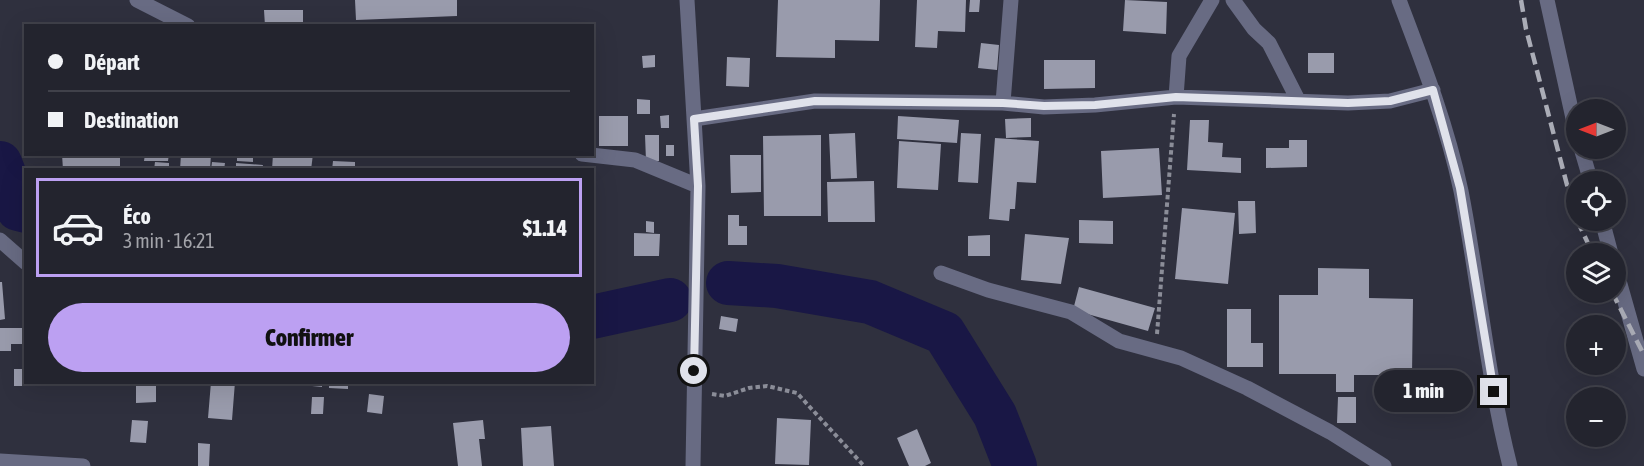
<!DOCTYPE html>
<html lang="fr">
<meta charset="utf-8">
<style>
:root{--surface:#23242e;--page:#2b2c36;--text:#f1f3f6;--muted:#a3a4aa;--line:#40414a;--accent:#bca0f2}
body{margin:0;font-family:"Asap Condensed",sans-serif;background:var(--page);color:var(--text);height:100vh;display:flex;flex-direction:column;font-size:22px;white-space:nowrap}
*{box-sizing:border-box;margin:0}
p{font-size:20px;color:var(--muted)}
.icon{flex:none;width:33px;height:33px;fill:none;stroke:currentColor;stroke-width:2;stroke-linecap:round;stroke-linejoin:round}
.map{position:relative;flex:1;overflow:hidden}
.side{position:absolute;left:24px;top:168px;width:570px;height:216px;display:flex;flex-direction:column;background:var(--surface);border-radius:0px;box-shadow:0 6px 24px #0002,0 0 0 2px var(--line)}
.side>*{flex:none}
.hud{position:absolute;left:24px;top:24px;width:570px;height:132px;border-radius:0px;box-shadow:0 6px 24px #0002,0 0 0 2px var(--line);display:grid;align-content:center;height:132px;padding:0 24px;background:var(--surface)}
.needle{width:39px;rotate:270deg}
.tools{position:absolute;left:1566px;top:99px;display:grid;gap:12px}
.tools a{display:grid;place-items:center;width:60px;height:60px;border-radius:50%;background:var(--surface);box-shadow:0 6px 24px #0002,0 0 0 2px var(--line);font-size:30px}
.end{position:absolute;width:27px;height:27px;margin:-14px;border:8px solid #e0e2eb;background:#111;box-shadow:0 0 0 3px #111}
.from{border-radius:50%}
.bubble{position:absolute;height:42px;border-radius:21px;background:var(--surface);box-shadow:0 6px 24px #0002,0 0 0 2px var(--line);font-size:20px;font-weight:800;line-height:42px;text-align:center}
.hud b{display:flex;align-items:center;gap:21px;height:57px;font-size:22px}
.hud b+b{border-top:2px solid var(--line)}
.hud i{width:15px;height:15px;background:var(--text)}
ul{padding:10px 0 0;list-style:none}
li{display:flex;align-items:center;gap:18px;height:99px;margin:0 12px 9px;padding:0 12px;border:3px solid transparent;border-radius:0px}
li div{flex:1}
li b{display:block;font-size:22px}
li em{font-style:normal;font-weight:800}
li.current{border-color:var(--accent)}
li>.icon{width:54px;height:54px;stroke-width:1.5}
.cta{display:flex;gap:12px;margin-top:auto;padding:12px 24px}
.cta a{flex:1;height:69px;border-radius:36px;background:var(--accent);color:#111;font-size:24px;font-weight:800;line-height:69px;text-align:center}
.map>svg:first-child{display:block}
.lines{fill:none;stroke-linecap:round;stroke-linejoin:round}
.river{stroke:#191745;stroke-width:44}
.building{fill:#999bac}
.path{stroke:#8b8d98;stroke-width:4;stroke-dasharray:4.5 3;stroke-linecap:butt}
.minor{stroke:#686b83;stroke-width:15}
.rail{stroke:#abadb7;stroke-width:4.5;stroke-dasharray:12 6;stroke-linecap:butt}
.route{stroke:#e0e2eb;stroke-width:8}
</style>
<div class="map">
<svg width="1644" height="466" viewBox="0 0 1644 466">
<rect width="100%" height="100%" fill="#2f303e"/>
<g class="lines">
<path class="river" d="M0 163 18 209 26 211
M728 283 777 286 870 302 944 333 995 415 1015 466
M592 317 670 300"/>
</g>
<path class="building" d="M355 0H457V16L356 20Z
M778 0H880L879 41 835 40V58L776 57Z
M917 0H966L965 32 938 31 937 48 915 47Z
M970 0H980L979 12H969Z
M1125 0 1167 2 1166 34 1123 31Z
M264 10H303V26H265Z
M981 43 999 45 997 70 978 68Z
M1308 53H1334V73H1308Z
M655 55V67L643 68 642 56Z
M727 57 750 58 749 87 726 86Z
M1044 60H1095V88L1044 89Z
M637 99 650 100V114H637Z
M669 115V128H661L660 116Z
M599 116H628V146H599Z
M898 116 959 120 957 143 897 139Z
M1031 118V137L1006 138 1005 119Z
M1190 120H1209L1208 142 1223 143 1222 157 1241 158V173L1187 170Z
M855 133 857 178 831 179 829 134Z
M961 133 981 134 978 183 958 182Z
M645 135H659V161H646Z
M821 135V216H764L763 136Z
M995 138 1039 141 1036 183 1017 182 1015 209H1010L1009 221 989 219Z
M1289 140H1307V167L1266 168V148H1289Z
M899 141 941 144 938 190 897 188Z
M666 145H674V156H666Z
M1159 148 1162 195 1103 198 1101 151Z
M62 154H120V170H63Z
M145 154H169L168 161H144Z
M181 154H211L210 170H180Z
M237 154H253V162L237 161Z
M273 154H313L311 170H272Z
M730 155H761V192L731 193Z
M333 161 355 162V170H332Z
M155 162 169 163V170H154Z
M212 162 225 163 224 170H211Z
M236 163 263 165 262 170H236Z
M874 181 875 222H828L827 182Z
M1238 201H1255L1256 233 1239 234Z
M1182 208 1235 213 1228 284 1175 279Z
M728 215H739V226H747V245H728Z
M1079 220 1113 221V244L1079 243Z
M646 221 654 222V233L646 232Z
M634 233 660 234 659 256H634Z
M1025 234 1069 238 1061 284 1021 280Z
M990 235V256H968V236Z
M1318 268 1369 269V298L1413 299 1412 375H1354V392H1336V374H1279V295H1318Z
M0 282H2L5 319 0 320Z
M1079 287 1155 308 1148 331 1073 310Z
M1227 309H1251V343H1263V367H1227Z
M721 316 738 319 736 332 719 329Z
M0 328H26V344H11V351H0Z
M14 369H26V382H50V386H14Z
M211 382H235L232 420 208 418Z
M313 382H322V387L312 386Z
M329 382H348V389L329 388Z
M156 384V402L136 403V385Z
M369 394 384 396 382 414 367 412Z
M312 397H324L323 414H311Z
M1338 397H1356V423H1337Z
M777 418 811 420 809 465 775 464Z
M132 420 148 421 146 443 130 442Z
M483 420 485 439H479L482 466H458L453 423Z
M551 426 554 466H523L521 428Z
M917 429 931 463 925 466H909L897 438Z
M198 443 210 444 209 466H198Z"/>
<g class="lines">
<path class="path" d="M1157 334 1174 114
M712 394 725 396 749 388 767 386 797 393 864 466"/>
<path class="minor" d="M137 0 188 26
M687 0 698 186 693 466
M1233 0 1254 29 1269 43 1298 100
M1399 0C1423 63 1447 125 1461 191 1479 283 1487 376 1510 466
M1547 0 1576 132
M1176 97 1179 56 1212 0
M1003 103 1011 0
M694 119 815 101 1003 103 1044 107 1095 105 1176 97 1348 103 1390 101 1433 90
M1581 148 1591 182
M582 154 635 160 698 186
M1602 220 1611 254
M0 240 26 263
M1616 270 1644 369
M941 273 988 290 1071 312 1119 341 1181 358 1247 388 1330 432 1384 466
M0 461 83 466"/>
<path class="rail" d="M1521 0 1526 29 1576 219
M1577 220 1593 254
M1612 292 1644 355"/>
</g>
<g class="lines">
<path class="route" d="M694 371 698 186 694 119 815 101 1003 103 1044 106 1095 105 1176 97 1348 103 1390 101 1433 90 1460 188 1494 392"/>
</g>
</svg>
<div class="tools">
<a><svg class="needle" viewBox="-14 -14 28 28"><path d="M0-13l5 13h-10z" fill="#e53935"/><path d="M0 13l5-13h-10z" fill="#a3a4aa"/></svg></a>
<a><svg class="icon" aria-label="locate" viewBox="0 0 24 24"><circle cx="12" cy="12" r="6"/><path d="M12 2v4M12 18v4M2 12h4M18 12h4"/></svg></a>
<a><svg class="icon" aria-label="layers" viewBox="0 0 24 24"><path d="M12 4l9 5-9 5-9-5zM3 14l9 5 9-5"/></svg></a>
<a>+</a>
<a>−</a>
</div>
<i class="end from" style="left:694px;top:371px"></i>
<i class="end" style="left:1494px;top:392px"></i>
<div class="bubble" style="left:1374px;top:370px;width:99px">1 min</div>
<div class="hud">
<b><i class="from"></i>Départ</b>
<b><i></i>Destination</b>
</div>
<section class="side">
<ul>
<li class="current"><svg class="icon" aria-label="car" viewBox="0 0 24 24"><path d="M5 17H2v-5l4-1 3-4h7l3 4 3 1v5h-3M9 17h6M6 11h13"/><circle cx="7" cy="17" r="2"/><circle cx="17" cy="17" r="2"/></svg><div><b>Éco</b><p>3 min · 16:21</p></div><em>$1.14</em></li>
</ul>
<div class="cta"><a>Confirmer</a></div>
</section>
</div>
